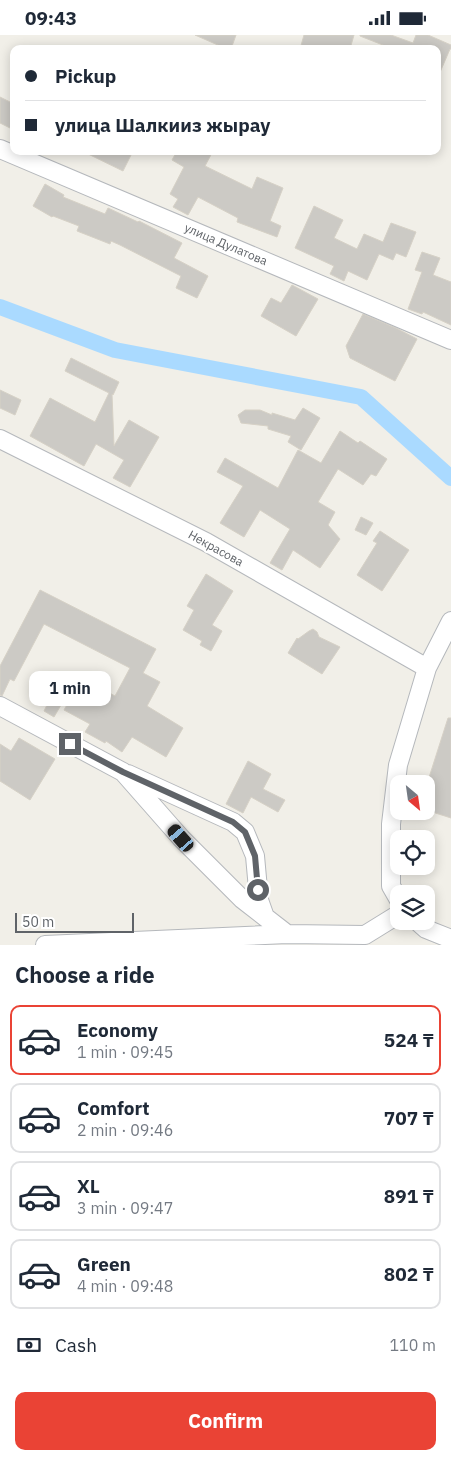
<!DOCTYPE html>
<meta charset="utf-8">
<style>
:root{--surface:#fff;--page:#f2f2f3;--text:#1f2937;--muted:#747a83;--line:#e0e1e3;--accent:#ea4335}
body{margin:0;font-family:"IBM Plex Sans",sans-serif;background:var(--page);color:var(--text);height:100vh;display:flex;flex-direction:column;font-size:19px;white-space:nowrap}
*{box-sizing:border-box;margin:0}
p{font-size:16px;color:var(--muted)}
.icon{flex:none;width:28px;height:28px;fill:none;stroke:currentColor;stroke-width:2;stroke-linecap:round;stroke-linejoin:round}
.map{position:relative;height:910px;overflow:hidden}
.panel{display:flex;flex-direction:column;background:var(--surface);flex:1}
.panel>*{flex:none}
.top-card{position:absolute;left:10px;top:10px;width:431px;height:110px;border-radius:10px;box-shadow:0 2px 12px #0003;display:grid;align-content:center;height:110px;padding:0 15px;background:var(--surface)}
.needle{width:32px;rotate:151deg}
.tools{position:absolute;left:390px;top:740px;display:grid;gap:10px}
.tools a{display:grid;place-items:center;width:45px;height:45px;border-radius:10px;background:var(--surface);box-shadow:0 2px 12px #0003;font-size:25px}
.scale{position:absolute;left:15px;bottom:12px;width:119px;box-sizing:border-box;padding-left:5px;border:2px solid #5f6368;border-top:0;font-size:14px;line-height:18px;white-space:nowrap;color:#5f6368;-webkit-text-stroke:4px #fff;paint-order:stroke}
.end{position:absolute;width:22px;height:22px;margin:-11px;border:6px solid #5f6368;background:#fff;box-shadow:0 0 0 2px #fff}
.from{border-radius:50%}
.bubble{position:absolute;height:35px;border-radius:10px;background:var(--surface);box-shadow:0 2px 12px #0003;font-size:16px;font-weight:800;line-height:35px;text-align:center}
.car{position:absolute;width:15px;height:30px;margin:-15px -8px;border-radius:6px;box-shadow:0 0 4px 1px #0007;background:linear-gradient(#222 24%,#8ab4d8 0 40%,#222 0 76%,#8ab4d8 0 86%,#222 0)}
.top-card b{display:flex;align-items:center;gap:18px;height:48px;font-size:19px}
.top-card b+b{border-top:1px solid var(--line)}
.top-card i{width:12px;height:12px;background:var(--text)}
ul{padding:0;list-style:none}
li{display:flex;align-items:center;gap:15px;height:70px;margin:0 10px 8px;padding:0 5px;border:2px solid var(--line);border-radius:10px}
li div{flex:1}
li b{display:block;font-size:19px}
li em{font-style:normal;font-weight:800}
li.current{border-color:var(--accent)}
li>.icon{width:45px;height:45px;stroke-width:1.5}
h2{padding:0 15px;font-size:22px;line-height:60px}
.pay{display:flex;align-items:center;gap:12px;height:55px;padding:0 15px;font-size:19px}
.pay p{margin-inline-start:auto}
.action{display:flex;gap:10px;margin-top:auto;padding:10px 15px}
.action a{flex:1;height:58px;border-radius:10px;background:var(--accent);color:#fff;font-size:20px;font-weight:800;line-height:58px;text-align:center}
.status{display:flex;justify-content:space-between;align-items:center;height:35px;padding:0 25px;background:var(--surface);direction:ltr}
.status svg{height:14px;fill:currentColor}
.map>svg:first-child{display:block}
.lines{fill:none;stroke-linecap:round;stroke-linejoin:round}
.canal{stroke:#aadaff;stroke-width:16}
.building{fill:#cccac5;stroke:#d6d1c6}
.minor-casing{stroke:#b5b8bc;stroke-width:20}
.minor{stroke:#fff;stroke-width:18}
.route{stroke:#5f6368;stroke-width:6}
.labels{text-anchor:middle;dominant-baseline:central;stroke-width:4.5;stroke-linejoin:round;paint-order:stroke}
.street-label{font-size:12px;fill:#5f6368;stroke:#fff}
</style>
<div class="status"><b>09:43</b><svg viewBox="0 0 49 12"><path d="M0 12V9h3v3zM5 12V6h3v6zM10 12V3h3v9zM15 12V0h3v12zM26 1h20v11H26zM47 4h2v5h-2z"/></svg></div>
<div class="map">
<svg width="451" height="910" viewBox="0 0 451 910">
<rect width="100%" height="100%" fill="#f1efe8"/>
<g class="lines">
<path class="canal" d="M0 272 115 315 361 362 451 443"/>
</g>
<path class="building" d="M195 0H236L231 14H227Z
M304 0H354L350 14H300Z
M360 0H391L413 8 416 0H428L451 10V14H450L438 42V14H393L360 1Z
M0 62 14 69V95L0 88Z
M82 116H133L123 136Z
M177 116H213L205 131 252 154 257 142 283 153 270 186 281 191 277 202 237 187 238 183 198 162 188 180 173 172 178 164 170 159 184 132 172 125Z
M45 149 64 160 63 162 105 179 108 173 138 187 139 186 182 208 174 223 208 241 197 263 176 253 181 241 120 210 111 206 110 209 77 196 79 191 53 181 52 182 33 171Z
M314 171 343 185 334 203 357 214 364 199 383 207 391 188 416 197 406 222 396 218 393 225 379 219 367 245 348 236 344 246 330 239 334 231 295 213Z
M422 217 440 223 433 240 451 247V290L423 277 422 279 408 274 422 237 415 235Z
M292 250 318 264 296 301 261 281 271 263 281 268Z
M363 279 396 293 417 304 395 346 350 323 346 311Z
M71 323 119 347 113 360 112 359 114 411 129 385 159 402 130 452 113 443 124 425 96 409 84 431 30 401 50 363 95 387 109 358 65 336Z
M0 355 21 365 15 380 0 373Z
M303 373 320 383 301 415 288 407 291 401 268 394V391L241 388 238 380 245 375H260L272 380V378L295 385Z
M340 396 358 408 360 406 387 424 376 441 371 439 363 450 338 434 318 467 335 477 328 490 340 504 320 533 293 515 282 535 270 528 290 494 260 475 244 502 220 488 243 451 217 437 225 423 278 453 298 415 321 428Z
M361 482 373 488 366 500 355 495Z
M380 496 409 515 382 556 357 540 377 508 373 506Z
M206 539 233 556 212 590 222 596 211 616 200 610 202 606 183 595 194 575 187 571Z
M40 555 156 614 143 638 160 647 147 671 183 693 166 722 132 702 122 717 106 706 105 708 85 697 90 689 64 675 82 643 115 661 130 633 44 589 14 646 10 644 2 661 0 660V631Z
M313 594 317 597 319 602 340 612 322 639 288 618 297 603 298 604 309 596Z
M50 664 61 670 54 682 44 676Z
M448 683H451V783L426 775V752Z
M19 703 55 724 30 765 0 746V709L11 716Z
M248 726 271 739 263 754 285 765 278 777 251 762 243 778 226 769Z"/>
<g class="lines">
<g class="minor-casing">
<path id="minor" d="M0 114 451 305
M0 404 206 507 427 633
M0 671 123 737 181 803 242 864 287 899
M128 739 233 787 245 797 255 821 259 865 265 882
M399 865 391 851V789L398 730 427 633 451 586
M417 886 426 894 451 904
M365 900 399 879
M45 910 287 899 365 900"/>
</g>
<use href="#minor" class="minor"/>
</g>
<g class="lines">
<path class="route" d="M70 709 123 737 233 787 245 797 255 821 258 855"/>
</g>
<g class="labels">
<g class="street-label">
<text transform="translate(226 209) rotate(23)">улица Дулатова</text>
<text transform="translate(216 513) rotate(29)">Некрасова</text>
</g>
</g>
</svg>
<div class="tools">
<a><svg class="needle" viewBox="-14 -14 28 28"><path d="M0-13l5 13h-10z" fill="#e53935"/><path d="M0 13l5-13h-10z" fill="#747a83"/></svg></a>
<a><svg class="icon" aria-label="locate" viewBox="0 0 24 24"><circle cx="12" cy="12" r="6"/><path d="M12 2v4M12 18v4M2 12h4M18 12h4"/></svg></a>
<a><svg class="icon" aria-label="layers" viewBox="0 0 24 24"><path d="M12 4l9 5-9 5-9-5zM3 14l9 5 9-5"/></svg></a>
</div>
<div class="scale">50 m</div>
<i class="end from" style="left:258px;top:855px"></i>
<i class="end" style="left:70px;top:709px"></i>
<div class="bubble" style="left:29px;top:636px;width:82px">1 min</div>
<i class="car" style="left:181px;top:803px;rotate:319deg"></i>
<div class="top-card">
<b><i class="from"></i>Pickup</b>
<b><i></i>улица Шалкииз жырау</b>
</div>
</div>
<section class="panel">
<h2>Choose a ride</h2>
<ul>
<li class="current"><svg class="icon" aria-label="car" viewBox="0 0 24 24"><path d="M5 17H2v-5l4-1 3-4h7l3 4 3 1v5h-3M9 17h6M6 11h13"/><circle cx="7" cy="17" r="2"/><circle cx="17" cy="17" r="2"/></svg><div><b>Economy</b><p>1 min · 09:45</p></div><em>524 ₸</em></li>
<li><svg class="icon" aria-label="car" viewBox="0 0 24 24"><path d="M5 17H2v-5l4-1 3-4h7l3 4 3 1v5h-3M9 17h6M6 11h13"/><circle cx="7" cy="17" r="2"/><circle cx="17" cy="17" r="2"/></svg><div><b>Comfort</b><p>2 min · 09:46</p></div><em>707 ₸</em></li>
<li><svg class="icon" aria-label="car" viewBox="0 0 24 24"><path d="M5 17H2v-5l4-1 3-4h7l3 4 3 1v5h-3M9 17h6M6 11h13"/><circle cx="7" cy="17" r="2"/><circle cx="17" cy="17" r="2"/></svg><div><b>XL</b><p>3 min · 09:47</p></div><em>891 ₸</em></li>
<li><svg class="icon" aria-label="car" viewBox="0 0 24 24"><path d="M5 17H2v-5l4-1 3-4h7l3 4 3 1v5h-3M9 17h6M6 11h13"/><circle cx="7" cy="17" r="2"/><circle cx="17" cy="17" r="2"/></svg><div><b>Green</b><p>4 min · 09:48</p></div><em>802 ₸</em></li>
</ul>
<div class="pay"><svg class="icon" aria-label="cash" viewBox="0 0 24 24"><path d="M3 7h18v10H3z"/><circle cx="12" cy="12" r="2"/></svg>Cash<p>110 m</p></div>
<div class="action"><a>Confirm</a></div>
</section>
